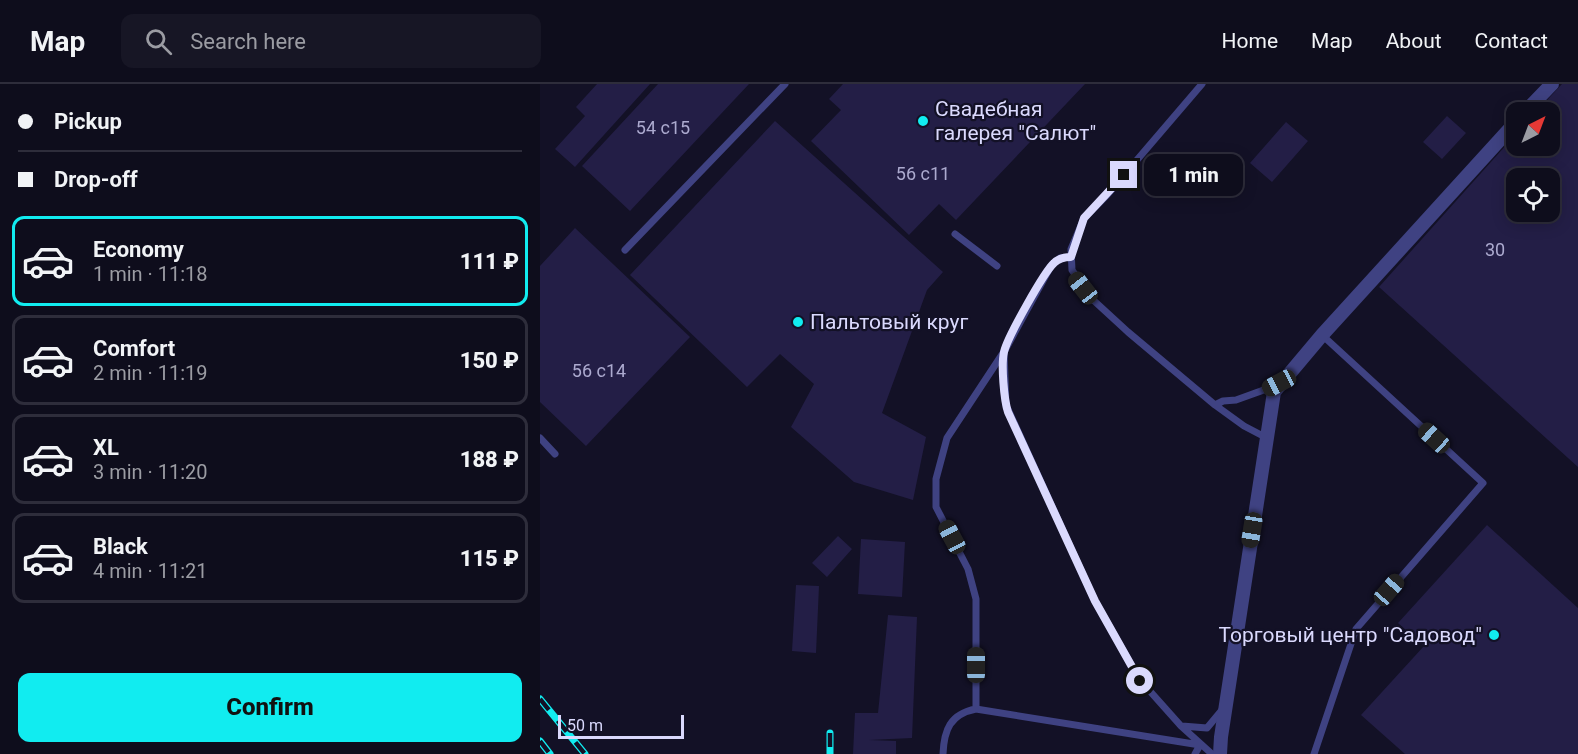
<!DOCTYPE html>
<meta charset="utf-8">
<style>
:root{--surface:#0e0d1c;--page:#171625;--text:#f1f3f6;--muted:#9b9ca3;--line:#2e2d3b;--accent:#11ecf0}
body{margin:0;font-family:Roboto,sans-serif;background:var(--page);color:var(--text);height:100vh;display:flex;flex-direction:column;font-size:22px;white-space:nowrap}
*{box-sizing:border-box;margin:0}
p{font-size:20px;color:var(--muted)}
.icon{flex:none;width:33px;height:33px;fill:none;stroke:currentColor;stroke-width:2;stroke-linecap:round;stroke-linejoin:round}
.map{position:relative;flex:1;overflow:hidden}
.panel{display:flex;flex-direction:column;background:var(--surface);width:540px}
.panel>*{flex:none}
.banner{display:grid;align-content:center;height:132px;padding:0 18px;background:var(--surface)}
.needle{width:39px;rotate:42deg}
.fabs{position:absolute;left:966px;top:18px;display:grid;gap:12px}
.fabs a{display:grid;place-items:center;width:54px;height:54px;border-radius:12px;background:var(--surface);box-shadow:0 3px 15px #0003,0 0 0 2px var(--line);font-size:30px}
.scale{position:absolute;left:18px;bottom:15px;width:126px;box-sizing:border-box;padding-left:6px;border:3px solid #dad9fd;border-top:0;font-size:16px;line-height:21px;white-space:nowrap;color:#dad9fd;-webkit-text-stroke:4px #131126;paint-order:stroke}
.end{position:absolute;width:27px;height:27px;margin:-14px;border:8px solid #dad9fd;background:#111;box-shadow:0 0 0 3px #111}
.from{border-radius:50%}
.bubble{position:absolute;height:42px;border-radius:12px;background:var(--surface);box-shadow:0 3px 15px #0003,0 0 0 2px var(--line);font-size:20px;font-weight:800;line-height:42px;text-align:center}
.car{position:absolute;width:18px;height:36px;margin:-18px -9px;border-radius:8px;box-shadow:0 0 4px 2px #0007;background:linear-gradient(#222 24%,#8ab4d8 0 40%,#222 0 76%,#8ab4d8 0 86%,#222 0)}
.banner b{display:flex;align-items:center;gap:21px;height:57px;font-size:22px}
.banner b+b{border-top:2px solid var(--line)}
.banner i{width:15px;height:15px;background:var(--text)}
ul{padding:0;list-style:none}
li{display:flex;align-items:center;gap:18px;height:90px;margin:0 12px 9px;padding:0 6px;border:3px solid var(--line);border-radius:12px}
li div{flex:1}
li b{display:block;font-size:22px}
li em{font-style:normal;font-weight:800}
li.on{border-color:var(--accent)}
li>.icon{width:54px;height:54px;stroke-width:1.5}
.primary-button{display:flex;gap:12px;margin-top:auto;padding:12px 18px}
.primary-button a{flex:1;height:69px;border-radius:12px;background:var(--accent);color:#111;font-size:24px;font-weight:800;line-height:69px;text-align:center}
header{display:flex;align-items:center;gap:36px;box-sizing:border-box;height:84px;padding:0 30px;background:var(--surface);border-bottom:2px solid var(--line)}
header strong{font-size:28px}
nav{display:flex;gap:33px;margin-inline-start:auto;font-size:21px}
.search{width:420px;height:54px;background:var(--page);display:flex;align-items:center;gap:15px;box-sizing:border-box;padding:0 21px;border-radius:12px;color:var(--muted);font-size:22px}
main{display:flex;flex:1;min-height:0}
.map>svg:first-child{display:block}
.building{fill:#231e46;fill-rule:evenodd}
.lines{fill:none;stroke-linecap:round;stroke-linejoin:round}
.service{stroke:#3f4282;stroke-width:7}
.minor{stroke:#3f4282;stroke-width:14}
.rail-casing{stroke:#11ecf0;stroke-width:7}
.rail{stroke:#131126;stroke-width:4.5;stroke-dasharray:14;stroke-linecap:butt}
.route{stroke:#dad9fd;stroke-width:8}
.poi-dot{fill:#11ecf0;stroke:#131126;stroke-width:2}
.labels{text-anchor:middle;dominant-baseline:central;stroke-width:4.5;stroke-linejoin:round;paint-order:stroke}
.number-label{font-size:18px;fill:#acaacf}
.poi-label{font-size:21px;fill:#dad9fd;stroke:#131126;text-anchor:start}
</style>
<header>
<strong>Map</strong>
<div class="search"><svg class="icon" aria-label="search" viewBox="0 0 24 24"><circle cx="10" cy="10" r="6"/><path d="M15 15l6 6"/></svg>Search here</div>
<nav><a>Home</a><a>Map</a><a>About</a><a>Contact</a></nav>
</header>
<main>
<section class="panel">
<div class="banner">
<b><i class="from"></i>Pickup</b>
<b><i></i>Drop-off</b>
</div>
<ul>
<li class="on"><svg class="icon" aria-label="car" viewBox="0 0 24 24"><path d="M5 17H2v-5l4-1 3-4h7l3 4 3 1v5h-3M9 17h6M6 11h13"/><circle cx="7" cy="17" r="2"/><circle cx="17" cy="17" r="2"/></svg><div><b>Economy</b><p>1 min · 11:18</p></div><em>111 ₽</em></li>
<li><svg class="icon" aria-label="car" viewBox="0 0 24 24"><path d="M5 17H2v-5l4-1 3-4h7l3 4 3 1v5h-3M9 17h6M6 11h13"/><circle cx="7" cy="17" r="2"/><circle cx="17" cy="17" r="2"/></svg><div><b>Comfort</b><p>2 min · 11:19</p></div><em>150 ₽</em></li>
<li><svg class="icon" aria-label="car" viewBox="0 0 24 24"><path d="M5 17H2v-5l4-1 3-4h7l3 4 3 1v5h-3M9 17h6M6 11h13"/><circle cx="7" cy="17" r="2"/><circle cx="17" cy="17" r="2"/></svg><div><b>XL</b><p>3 min · 11:20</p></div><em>188 ₽</em></li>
<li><svg class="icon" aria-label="car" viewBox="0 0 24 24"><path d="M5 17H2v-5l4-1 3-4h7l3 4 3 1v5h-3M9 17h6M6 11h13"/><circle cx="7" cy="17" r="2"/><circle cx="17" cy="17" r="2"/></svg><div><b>Black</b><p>4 min · 11:21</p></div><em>115 ₽</em></li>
</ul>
<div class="primary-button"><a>Confirm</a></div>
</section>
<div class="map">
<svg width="1038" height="670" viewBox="0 0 1038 670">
<rect width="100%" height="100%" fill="#131126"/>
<path class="building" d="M57 0H110L35 83 15 65 45 32 36 23Z
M118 0H209L90 127 42 82Z
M303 0H545L416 136 399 120 369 151 271 57 301 26 289 15Z
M1022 0H1038V383L839 203 976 50V62H1010V28H996ZM976 94H1010V128H976Z
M907 32 926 49 902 75 883 58Z
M235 37 403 188 387 206 342 329 386 353 373 416 314 398 251 343 274 300 240 270 207 303 90 191Z
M746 38 768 57 732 98 710 79Z
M35 144 150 253 46 362 0 318V182Z
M947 441 1038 524V670H865L821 631 884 562 858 539Z
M298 452 312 465 287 493 272 479Z
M321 455 365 458 362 513 318 510Z
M256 501 279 502 276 569 252 567Z
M348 531 377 533 372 654 329 656 356 657V670H313L315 629H338Z"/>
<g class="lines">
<path class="service" d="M662 0 567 111 544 134 531 165 532 186 551 214 588 248 675 321 704 342 725 353
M415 150 457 182
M85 166 245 0
M531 173 520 174 511 182 464 268 466 321 555 517 600 596 641 642 672 670
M675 321 683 317 696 316 735 302
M0 354 15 370
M436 625V515L428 485 396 423V395L407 354 463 269
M642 642 667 644 682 626
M403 670C404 646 410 630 436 625L660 661
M655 670 660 661
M774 670 816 545 943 399 782 251"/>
<path class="minor" d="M985 28 1012 0
M680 670 681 653 734 308 782 251 976 38"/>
<g class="rail-casing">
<path id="rail" d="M0 615 45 670
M290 649V670
M0 657 10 670"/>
</g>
<use href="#rail" class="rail"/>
</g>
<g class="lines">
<path class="route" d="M584 91 544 134 531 173C524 173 519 174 514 179 504 188 467 254 464 268 461 281 464 316 468 328L555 517 600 597"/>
</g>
<g class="poi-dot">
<circle cx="383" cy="37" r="6"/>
<circle cx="258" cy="238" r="6"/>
<circle cx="954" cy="551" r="6"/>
</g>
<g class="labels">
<g class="number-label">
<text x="123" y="43">54 с15</text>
<text x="383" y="89">56 с11</text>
<text x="955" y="165">30</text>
<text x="59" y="286">56 с14</text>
</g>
<g class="poi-label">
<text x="395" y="25">Свадебная<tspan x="395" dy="24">галерея "Салют"</tspan></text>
<text x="270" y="238">Пальтовый круг</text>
<text x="942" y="551" text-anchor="end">Торговый центр "Садовод"</text>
</g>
</g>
</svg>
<div class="fabs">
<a><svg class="needle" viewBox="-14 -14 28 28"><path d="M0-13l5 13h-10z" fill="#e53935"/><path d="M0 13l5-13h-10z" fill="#9b9ca3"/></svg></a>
<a><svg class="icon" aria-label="locate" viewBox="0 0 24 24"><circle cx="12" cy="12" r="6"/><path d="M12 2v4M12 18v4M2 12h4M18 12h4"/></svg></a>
</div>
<div class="scale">50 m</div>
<i class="end from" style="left:600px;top:597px"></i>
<i class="end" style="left:584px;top:91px"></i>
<div class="bubble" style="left:604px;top:70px;width:99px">1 min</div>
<i class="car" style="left:543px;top:204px;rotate:322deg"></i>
<i class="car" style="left:739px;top:299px;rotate:242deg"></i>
<i class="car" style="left:894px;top:354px;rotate:312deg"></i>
<i class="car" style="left:712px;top:446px;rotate:189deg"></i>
<i class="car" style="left:412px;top:453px;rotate:332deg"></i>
<i class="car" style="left:849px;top:506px;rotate:41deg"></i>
<i class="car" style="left:436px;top:581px;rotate:0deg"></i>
</div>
</main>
